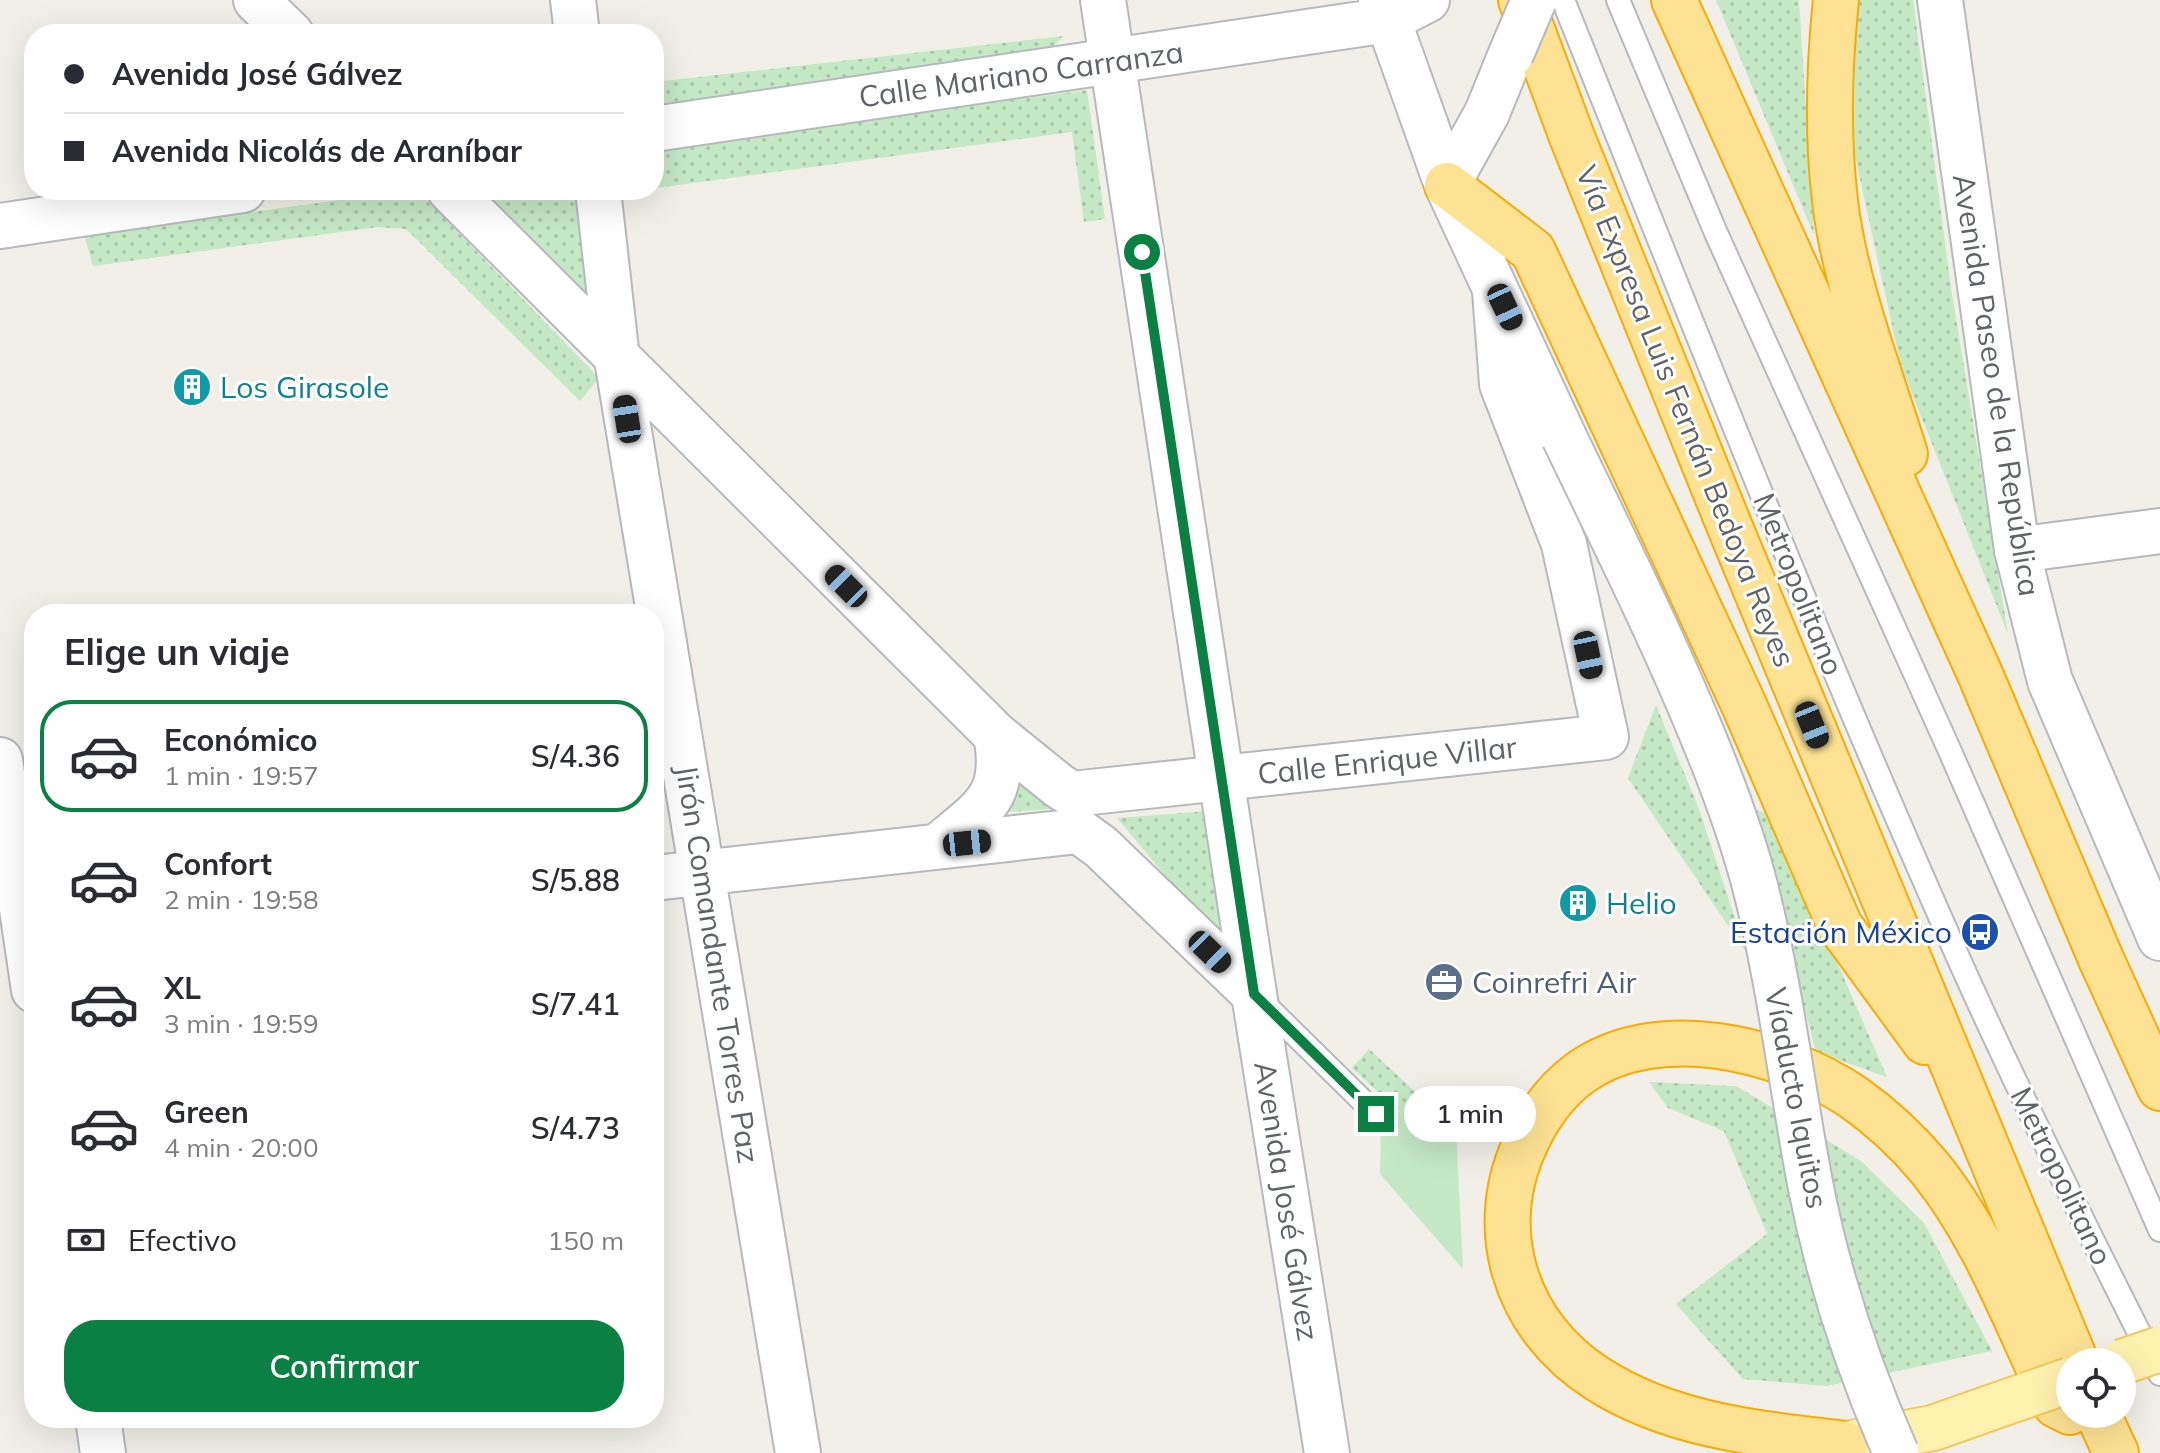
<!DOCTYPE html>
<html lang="es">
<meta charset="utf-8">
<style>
:root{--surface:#fff;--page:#f2f2f3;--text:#2b2b33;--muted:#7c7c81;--line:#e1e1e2;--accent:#0b8043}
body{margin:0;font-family:Mulish,sans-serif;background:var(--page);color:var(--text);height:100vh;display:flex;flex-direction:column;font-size:30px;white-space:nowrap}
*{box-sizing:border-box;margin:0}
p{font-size:26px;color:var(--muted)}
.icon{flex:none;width:44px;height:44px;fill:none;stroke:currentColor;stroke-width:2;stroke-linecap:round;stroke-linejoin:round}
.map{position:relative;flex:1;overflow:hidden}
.panel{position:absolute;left:24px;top:604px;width:640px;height:824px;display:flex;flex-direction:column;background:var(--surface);border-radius:32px;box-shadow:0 8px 32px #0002}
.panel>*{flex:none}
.banner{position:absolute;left:24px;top:24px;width:640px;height:176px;border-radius:32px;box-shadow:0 8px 32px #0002;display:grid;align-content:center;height:176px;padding:0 40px;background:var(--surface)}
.fabs{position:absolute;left:2056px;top:1348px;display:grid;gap:16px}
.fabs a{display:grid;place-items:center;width:80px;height:80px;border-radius:50%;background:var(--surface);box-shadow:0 8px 32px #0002;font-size:40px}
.end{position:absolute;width:36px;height:36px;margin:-18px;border:10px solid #0b8043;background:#fff;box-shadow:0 0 0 4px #fff}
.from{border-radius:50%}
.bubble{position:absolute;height:56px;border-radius:28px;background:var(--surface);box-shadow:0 8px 32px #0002;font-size:26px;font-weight:600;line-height:56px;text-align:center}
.car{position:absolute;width:24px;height:48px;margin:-24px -12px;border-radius:10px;box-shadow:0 0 6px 2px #0007;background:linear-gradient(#222 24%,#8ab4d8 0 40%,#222 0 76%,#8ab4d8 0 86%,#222 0)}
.banner b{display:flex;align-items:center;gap:28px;height:76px;font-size:30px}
.banner b+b{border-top:2px solid var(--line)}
.banner i{width:20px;height:20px;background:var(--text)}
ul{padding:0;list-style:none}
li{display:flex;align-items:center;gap:24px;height:112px;margin:0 16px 12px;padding:0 24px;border:4px solid transparent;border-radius:32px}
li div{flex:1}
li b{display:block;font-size:30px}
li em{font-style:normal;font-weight:600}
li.active{border-color:var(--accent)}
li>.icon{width:72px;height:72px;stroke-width:1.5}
h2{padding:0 40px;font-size:36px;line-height:96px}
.pay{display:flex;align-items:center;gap:20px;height:88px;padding:0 40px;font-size:30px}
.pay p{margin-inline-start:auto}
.button{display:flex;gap:16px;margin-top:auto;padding:16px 40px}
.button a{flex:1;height:92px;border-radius:32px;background:var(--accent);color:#fff;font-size:32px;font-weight:600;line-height:92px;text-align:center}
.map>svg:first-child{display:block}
.grass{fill:url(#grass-dots)}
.park{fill:#c5e8c5}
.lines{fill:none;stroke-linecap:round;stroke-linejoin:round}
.lane-casing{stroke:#b5b8bc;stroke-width:26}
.street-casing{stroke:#b5b8bc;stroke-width:48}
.secondary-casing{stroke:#b6babf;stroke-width:48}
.primary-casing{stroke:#f2c960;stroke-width:48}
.highway-casing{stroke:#f9ab00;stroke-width:48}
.lane{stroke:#fff;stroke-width:22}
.street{stroke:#fff;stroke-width:44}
.secondary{stroke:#fff;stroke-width:44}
.primary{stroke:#fff2af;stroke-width:44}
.highway{stroke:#fde293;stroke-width:44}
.secondary-bridge-casing{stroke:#b6babf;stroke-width:48;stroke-linecap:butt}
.primary-bridge-casing{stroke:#f2c960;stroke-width:48;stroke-linecap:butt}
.secondary-bridge{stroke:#fff;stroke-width:44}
.primary-bridge{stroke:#fff2af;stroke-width:44}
.route{stroke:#0b8043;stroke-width:10}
.labels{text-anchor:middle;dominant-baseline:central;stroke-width:6;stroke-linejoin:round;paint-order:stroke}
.street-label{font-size:30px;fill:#5f6368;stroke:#fff}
.culture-label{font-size:30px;fill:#0d838f;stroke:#fff;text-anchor:start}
.transit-label{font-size:30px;fill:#164399;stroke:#fff;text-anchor:end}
.service-label{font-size:30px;fill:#4e5e75;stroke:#fff;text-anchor:start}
</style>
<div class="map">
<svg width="2160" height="1453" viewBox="0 0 2160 1453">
<defs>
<pattern id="grass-dots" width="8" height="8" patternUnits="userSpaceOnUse" patternTransform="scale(2)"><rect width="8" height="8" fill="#c5e8c5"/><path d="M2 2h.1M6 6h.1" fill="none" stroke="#a3c0a4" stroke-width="1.8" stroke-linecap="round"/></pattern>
</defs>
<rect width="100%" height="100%" fill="#f1efe8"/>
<path class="grass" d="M1716 0H1799L1814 235Z
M1858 0H1913L1951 288 2008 634 1901 366 1849 129Z
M1064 36 1045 54 654 108V82Z
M1087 90 1105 219 1084 222 1072 132 656 188 654 148Z
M484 190H575L578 195 600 313Z
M405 191 428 201 599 378 580 401 406 229 377 227 93 266 84 235Z
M1656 705 1699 809 1746 952 1628 778Z
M1010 767 1064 808 994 813Z
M1753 809 1773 815 1887 1077 1816 1052Z
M1209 811 1231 954 1117 818Z
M1369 1049 1425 1101 1407 1119 1352 1068Z
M1649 1082 1736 1086 1861 1161 1924 1223 1992 1351 1827 1386 1743 1379 1676 1304 1767 1234 1724 1131 1668 1108Z"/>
<path class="park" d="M1425 1101 1456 1129 1463 1269 1380 1174 1381 1121 1394 1108 1407 1119Z"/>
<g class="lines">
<g class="lane-casing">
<path id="lane" d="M1563 0C1694 326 1822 654 1966 975 2027 1110 2093 1242 2160 1374
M1618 0 1716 233 1949 749 2160 1230
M1260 1000 1376 1114"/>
</g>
<g class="street-casing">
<path id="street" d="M256 0 291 34
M573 0 577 34
M450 190 996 735 1059 786 1072 794 1606 737 1564 544 1502 384 1495 291
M598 190 617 359 798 1453
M2017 550 2160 531
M0 760 34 990
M938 846C982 809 1008 798 996 735
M654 878 1079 831 1101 847 1254 994
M98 1418 103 1453"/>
</g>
<g class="secondary-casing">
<path id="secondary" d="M1103 0 1254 994 1327 1453
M1381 0 1447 185 1564 437
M1940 0 2017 550 2050 681 2160 938
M654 129 1388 20 1427 0
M1447 185 1487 113 1511 54
M0 226 243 190"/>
</g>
<g class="primary-casing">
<path id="primary" d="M1852 1443 1933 1428 2027 1395"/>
</g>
<g class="highway-casing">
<path id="highway" d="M1521 0 1572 137 1729 525 2076 1362
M1674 0 1980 674 2101 959 2160 1088
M1836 0C1829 67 1827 134 1835 201 1845 285 1880 373 1905 454
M1447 185 1533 251 1744 705 1840 926 1925 1042
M2098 1414 2116 1453
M1845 1444C1761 1434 1671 1426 1598 1379 1515 1327 1483 1227 1528 1138 1540 1113 1557 1090 1580 1073 1657 1018 1780 1048 1853 1097 1880 1116 1908 1142 1929 1167 1986 1237 2017 1325 2056 1405L2070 1412"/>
</g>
<use href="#lane" class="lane"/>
<use href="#street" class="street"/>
<use href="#secondary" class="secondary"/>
<use href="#primary" class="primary"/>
<use href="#highway" class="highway"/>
<g class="secondary-bridge-casing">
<path id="secondary-bridge" d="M1511 54 1534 0
M1564 437C1610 533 1658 628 1699 727 1722 782 1744 839 1758 898 1781 992 1792 1088 1810 1183 1828 1276 1858 1367 1896 1453"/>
</g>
<g class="primary-bridge-casing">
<path id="primary-bridge" d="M2122 1362 2160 1349
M2027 1395 2070 1380"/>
</g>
<use href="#secondary-bridge" class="secondary-bridge"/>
<use href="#primary-bridge" class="primary-bridge"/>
</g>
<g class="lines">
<path class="route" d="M1142 252 1254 994 1376 1114"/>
</g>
<defs>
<g id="building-disc" transform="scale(2)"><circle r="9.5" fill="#0f9aa8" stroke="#fff"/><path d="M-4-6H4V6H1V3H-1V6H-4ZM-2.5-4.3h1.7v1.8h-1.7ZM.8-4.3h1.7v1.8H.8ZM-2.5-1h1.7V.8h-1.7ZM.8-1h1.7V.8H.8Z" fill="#fff"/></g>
<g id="bus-disc" transform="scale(2)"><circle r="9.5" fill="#1a4fb4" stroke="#fff"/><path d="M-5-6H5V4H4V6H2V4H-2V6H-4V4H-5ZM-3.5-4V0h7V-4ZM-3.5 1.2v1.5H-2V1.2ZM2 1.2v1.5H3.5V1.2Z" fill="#fff"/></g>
<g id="office-disc" transform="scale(2)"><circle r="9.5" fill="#5c6f8a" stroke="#fff"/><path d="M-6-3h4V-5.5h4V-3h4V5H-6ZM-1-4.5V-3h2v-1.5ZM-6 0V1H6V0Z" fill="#fff"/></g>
</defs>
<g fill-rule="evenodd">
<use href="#building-disc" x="192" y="387"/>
<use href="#building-disc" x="1578" y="903"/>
<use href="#bus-disc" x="1980" y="932"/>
<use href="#office-disc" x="1444" y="982"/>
</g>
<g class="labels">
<g class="street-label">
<text transform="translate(1021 74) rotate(-8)">Calle Mariano Carranza</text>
<text transform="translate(1997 385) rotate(81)">Avenida Paseo de la República</text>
<text transform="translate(1686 416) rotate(68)">Vía Expresa Luis Fernán Bedoya Reyes</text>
<text transform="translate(1799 584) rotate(68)">Metropolitano</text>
<text transform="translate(1387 760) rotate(-6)">Calle Enrique Villar</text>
<text transform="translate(718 964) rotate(81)">Jirón Comandante Torres Paz</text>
<text transform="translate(1797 1098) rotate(79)">Víaducto Iquitos</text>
<text transform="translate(2062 1176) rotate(64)">Metropolitano</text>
<text transform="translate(1287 1201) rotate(81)">Avenida José Gálvez</text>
</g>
<g class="culture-label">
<text x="220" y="387">Los Girasole</text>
<text x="1606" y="903">Helio</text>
</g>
<g class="transit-label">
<text x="1952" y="932">Estación México</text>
</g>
<g class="service-label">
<text x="1472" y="982">Coinrefri Air</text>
</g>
</g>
</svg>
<div class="fabs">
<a><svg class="icon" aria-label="locate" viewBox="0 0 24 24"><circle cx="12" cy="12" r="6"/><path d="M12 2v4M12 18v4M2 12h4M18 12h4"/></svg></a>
</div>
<i class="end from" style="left:1142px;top:252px"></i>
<i class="end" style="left:1376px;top:1114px"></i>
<div class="bubble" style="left:1404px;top:1086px;width:132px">1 min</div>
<i class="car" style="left:1505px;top:307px;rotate:155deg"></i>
<i class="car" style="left:627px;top:419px;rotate:351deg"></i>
<i class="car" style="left:846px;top:586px;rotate:315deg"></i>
<i class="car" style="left:1588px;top:655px;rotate:168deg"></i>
<i class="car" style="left:1812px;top:725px;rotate:158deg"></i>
<i class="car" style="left:967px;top:843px;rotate:84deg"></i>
<i class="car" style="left:1210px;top:952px;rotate:134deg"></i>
<div class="banner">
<b><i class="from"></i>Avenida José Gálvez</b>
<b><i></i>Avenida Nicolás de Araníbar</b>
</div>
<section class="panel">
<h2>Elige un viaje</h2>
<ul>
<li class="active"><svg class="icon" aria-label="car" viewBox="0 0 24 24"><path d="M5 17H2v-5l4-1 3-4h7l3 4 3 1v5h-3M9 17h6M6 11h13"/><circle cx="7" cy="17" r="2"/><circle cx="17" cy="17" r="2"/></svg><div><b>Económico</b><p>1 min · 19:57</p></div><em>S/4.36</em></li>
<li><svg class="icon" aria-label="car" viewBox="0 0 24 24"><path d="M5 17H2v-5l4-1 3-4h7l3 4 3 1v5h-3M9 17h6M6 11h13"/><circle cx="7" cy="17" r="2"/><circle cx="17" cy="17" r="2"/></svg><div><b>Confort</b><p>2 min · 19:58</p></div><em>S/5.88</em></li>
<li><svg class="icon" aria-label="car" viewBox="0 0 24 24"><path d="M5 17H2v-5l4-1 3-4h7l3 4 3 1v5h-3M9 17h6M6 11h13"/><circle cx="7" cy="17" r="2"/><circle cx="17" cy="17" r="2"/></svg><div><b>XL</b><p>3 min · 19:59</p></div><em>S/7.41</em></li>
<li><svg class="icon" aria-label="car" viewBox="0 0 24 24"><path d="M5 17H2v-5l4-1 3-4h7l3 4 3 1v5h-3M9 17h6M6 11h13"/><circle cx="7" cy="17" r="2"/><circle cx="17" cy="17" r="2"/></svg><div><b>Green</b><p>4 min · 20:00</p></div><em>S/4.73</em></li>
</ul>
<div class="pay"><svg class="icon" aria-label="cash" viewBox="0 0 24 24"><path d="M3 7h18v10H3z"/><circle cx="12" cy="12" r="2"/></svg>Efectivo<p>150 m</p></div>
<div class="button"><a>Confirmar</a></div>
</section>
</div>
